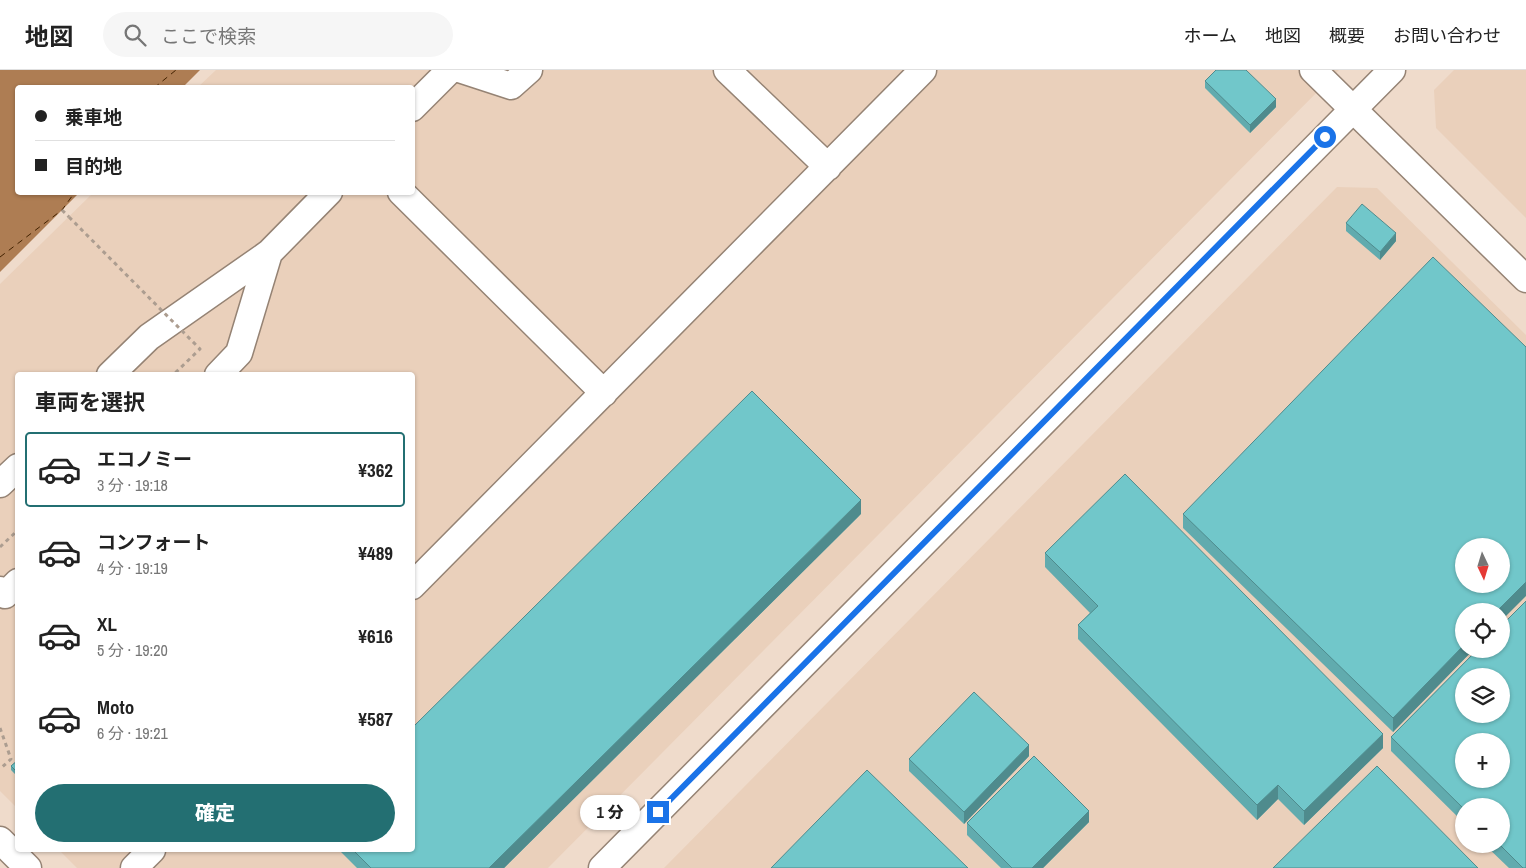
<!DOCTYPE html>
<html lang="ja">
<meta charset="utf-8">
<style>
:root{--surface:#fff;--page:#f6f6f6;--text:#222;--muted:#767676;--line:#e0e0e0;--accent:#236f72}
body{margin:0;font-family:"Archivo Narrow","Noto Sans JP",sans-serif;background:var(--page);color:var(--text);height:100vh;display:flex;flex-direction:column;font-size:19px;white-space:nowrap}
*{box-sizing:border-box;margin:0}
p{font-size:16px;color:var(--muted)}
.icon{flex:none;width:28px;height:28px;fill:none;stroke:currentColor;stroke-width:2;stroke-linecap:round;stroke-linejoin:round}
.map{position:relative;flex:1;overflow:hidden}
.sheet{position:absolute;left:15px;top:302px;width:400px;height:480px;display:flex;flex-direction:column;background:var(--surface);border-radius:5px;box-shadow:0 1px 4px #0004}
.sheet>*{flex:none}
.banner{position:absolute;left:15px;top:15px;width:400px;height:110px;border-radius:5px;box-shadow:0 1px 4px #0004;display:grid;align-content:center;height:110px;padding:0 20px;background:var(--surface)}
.needle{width:32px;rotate:176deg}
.fabs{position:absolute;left:1455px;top:468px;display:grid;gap:10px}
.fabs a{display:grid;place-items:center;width:55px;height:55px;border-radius:50%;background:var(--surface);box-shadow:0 1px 4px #0004;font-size:25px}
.end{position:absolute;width:22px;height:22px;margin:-11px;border:6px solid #1a73e8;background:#fff;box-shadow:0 0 0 2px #fff}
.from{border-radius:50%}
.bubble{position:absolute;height:35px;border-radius:18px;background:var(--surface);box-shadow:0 1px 4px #0004;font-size:16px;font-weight:800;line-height:35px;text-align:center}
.banner b{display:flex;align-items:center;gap:18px;height:48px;font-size:19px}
.banner b+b{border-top:1px solid var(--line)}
.banner i{width:12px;height:12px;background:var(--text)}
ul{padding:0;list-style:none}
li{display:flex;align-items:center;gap:15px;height:75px;margin:0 10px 8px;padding:0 10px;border:2px solid transparent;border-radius:5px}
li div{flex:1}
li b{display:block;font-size:19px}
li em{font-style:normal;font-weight:800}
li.selected{border-color:var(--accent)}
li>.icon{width:45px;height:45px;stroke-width:1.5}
h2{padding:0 20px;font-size:22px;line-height:60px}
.action{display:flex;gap:10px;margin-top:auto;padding:10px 20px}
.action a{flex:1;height:58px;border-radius:30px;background:var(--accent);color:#fff;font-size:20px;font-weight:800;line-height:58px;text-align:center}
header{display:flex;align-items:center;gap:30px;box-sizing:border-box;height:70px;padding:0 25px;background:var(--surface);border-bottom:1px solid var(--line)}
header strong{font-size:24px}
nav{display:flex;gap:28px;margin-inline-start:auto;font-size:18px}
.search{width:350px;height:45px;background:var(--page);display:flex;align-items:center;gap:12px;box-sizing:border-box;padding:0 18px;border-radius:28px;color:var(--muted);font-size:19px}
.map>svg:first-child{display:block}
.built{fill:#ead0bb;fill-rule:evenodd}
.water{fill:#ae7d53}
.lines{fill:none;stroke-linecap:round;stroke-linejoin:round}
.ferry{stroke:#432200;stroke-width:1;stroke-dasharray:6 5;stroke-linecap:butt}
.minor-casing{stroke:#958374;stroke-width:29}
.path{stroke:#ac9d90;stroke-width:3;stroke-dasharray:4 4;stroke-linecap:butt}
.minor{stroke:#fff;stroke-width:26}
.path-bridge{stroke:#ac9d90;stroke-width:3;stroke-dasharray:4 4;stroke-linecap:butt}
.wall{fill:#61abae;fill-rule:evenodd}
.shaded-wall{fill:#4f8b8d}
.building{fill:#71c7ca;stroke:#4f8b8d;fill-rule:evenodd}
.route{stroke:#1a73e8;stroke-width:6}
</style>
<header>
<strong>地図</strong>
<div class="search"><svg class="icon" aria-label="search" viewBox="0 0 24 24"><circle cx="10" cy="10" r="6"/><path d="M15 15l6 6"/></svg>ここで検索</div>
<nav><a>ホーム</a><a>地図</a><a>概要</a><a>お問い合わせ</a></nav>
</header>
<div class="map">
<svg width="1526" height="798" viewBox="0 0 1526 798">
<rect width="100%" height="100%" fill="#efdbcb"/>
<path class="built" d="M216 0H1339L548 798H77L59 780H412V305H18L17 738 0 721V214L93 123 412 122V18L198 17Z
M1454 0H1526V148L1436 58 1434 20Z
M1337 117 1377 118 1526 265V798H664ZM1464 476H1501V514H1464ZM1464 541H1501V579H1464ZM1464 606H1501V644H1464ZM1464 671H1501V709H1464ZM1464 736H1501V774H1464Z"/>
<path class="water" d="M0 0H200L183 17 18 18V122L79 123 0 202Z"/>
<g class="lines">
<path class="ferry" d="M154 18 176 0
M0 187 62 140 75 122"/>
<g class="minor-casing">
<path id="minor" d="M462 0 511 16 529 0
M727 0 828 97
M1313 0 1526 209
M412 38 450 0
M401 122 604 323
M110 305 149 267 269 183 329 122
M218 305 239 283 269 183
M0 414 18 397
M412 516 923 0
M0 520 5 525 18 512
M0 770 28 798
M134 798 152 780
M602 798 1392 0"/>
</g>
<path class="path" d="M62 140 69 147
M0 477 18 460
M0 658 11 689 0 699"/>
<use href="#minor" class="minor"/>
<path class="path-bridge" d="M69 147 200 279 173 305"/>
</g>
<path class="wall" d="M1205 11 1276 37 1250 63 1205 18Z
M1346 153 1396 171 1380 190 1346 161Z
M861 444 504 798H357L339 780H412Z
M1183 444 1464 579H1474L1393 662 1183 458Z
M1045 483 1383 678 1304 755 1278 729 1257 750 1078 569V555L1090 543 1045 497Z
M1526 531V798H1509L1484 774H1501V736H1464V753L1391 681V667L1478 579H1501V556ZM1464 606H1501V644H1464ZM1464 671H1501V709H1464Z
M1029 686 964 754 909 701V689Z
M18 690V707L11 700V696Z
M1089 752 1043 798H1001L967 765V753Z"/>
<path class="shaded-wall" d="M1276 29V37L1250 63V55Z
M1396 163V171L1380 190V182Z
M861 430V444L504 798H489Z
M1526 512V526L1501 551V541H1497Z
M1464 575V579H1474L1393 662V648Z
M1383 664V678L1304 755V741Z
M1029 675V686L964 754V742Z
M1278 715V729L1257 750V735Z
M1089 741V752L1043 798H1032Z"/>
<path class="building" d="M1216 0H1246L1276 29 1250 55 1205 11Z
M1362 134 1396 163 1380 182 1346 153Z
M1433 187 1526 277V512L1497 541H1464V575L1393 648 1183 444ZM1464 476H1501V514H1464Z
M752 321 861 430 489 798H371L353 780H412V658Z
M1125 404 1383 664 1304 741 1278 715 1257 735 1078 555 1098 536 1045 483Z
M1526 531V798H1523L1499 774H1501V736H1464V739L1391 667 1478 579H1501V556ZM1464 606H1501V644H1464ZM1464 671H1501V709H1464Z
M974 622 1029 675 964 742 909 689Z
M1034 686 1089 741 1032 798H1012L967 753Z
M18 690V703L11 696Z
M1377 696 1478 798H1273Z
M867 700 968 798H771Z"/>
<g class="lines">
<path class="route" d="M658 742 1325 67"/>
</g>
</svg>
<div class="fabs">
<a><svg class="needle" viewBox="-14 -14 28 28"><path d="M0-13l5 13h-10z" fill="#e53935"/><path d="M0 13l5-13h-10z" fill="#767676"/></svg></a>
<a><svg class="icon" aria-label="locate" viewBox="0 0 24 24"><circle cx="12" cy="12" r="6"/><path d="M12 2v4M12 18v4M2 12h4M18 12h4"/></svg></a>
<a><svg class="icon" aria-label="layers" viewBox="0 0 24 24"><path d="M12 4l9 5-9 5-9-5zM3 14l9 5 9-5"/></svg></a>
<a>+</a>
<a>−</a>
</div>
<i class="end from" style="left:1325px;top:67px"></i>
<i class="end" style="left:658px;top:742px"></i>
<div class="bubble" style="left:580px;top:725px;width:60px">1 分</div>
<div class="banner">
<b><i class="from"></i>乗車地</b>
<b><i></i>目的地</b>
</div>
<section class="sheet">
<h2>車両を選択</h2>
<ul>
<li class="selected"><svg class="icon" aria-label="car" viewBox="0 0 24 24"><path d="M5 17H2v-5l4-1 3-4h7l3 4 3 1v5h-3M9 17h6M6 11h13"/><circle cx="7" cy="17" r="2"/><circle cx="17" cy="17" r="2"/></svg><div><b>エコノミー</b><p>3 分 · 19:18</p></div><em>¥362</em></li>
<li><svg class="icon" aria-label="car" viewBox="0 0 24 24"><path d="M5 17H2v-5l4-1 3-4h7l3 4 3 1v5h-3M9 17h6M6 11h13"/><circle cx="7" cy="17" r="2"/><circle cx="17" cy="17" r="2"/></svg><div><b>コンフォート</b><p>4 分 · 19:19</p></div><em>¥489</em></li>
<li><svg class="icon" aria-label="car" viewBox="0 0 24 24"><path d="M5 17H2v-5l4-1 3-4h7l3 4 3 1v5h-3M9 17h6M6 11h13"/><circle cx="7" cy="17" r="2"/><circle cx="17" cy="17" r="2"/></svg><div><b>XL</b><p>5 分 · 19:20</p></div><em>¥616</em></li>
<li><svg class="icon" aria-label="car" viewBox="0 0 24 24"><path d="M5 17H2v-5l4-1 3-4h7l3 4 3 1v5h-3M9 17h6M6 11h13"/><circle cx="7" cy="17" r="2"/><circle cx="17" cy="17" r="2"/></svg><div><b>Moto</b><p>6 分 · 19:21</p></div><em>¥587</em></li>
</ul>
<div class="action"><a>確定</a></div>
</section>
</div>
